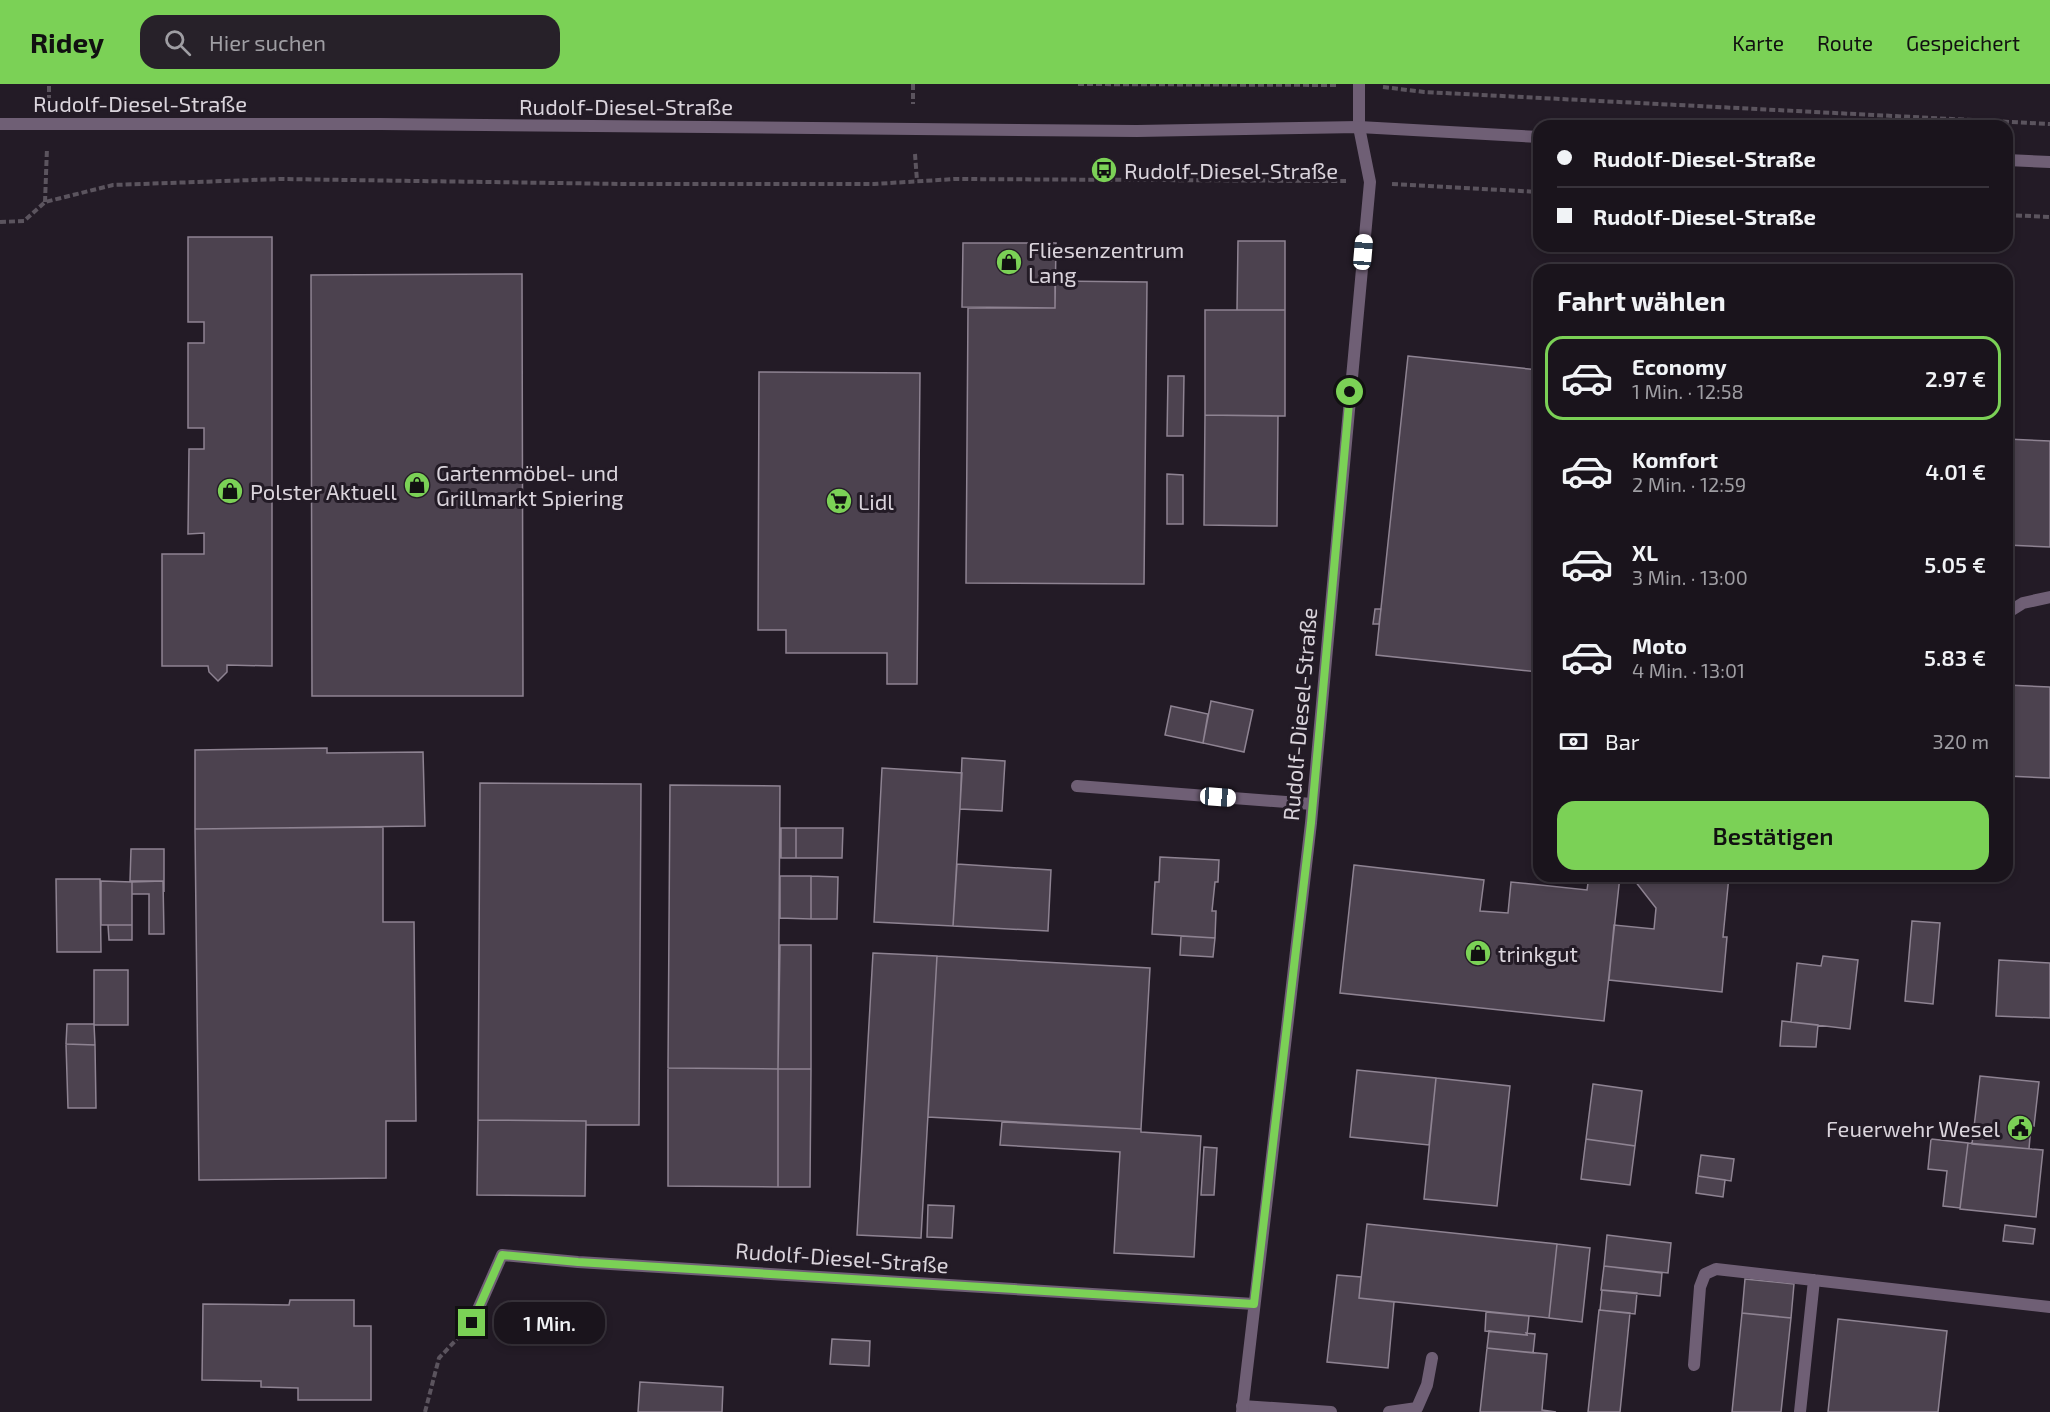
<!DOCTYPE html>
<html lang="de">
<meta charset="utf-8">
<style>
:root{--surface:#1a141c;--page:#272129;--text:#f1f3f6;--muted:#9f9ea3;--line:#38333b;--accent:#7bd156}
body{margin:0;font-family:"Exo 2",sans-serif;background:var(--page);color:var(--text);height:100vh;display:flex;flex-direction:column;font-size:22px;white-space:nowrap}
*{box-sizing:border-box;margin:0}
p{font-size:20px;color:var(--muted)}
.icon{flex:none;width:33px;height:33px;fill:none;stroke:currentColor;stroke-width:2;stroke-linecap:round;stroke-linejoin:round}
.map{position:relative;flex:1;overflow:hidden}
.panel{position:absolute;left:1533px;top:180px;width:480px;height:618px;display:flex;flex-direction:column;background:var(--surface);border-radius:18px;box-shadow:0 3px 9px #0003,0 0 0 2px var(--line)}
.panel>*{flex:none}
.top-card{position:absolute;left:1533px;top:36px;width:480px;height:132px;border-radius:18px;box-shadow:0 3px 9px #0003,0 0 0 2px var(--line);display:grid;align-content:center;height:132px;padding:0 24px;background:var(--surface)}
.end{position:absolute;width:27px;height:27px;margin:-14px;border:8px solid #7bd156;background:#111;box-shadow:0 0 0 3px #111}
.from{border-radius:50%}
.bubble{position:absolute;height:42px;border-radius:18px;background:var(--surface);box-shadow:0 3px 9px #0003,0 0 0 2px var(--line);font-size:20px;font-weight:600;line-height:42px;text-align:center}
.car{position:absolute;width:18px;height:36px;margin:-18px -9px;border-radius:8px;box-shadow:0 0 4px 2px #0007;background:linear-gradient(#fff 24%,#345 0 40%,#fff 0 76%,#345 0 86%,#fff 0)}
.top-card b{display:flex;align-items:center;gap:21px;height:57px;font-size:22px}
.top-card b+b{border-top:2px solid var(--line)}
.top-card i{width:15px;height:15px;background:var(--text)}
ul{padding:0;list-style:none}
li{display:flex;align-items:center;gap:18px;height:84px;margin:0 12px 9px;padding:0 12px;border:3px solid transparent;border-radius:18px}
li div{flex:1}
li b{display:block;font-size:22px}
li em{font-style:normal;font-weight:600}
li.selected{border-color:var(--accent)}
li>.icon{width:54px;height:54px;stroke-width:1.5}
h2{padding:0 24px;font-size:27px;line-height:72px}
.pay{display:flex;align-items:center;gap:15px;height:66px;padding:0 24px;font-size:22px}
.pay p{margin-inline-start:auto}
.action{display:flex;gap:12px;margin-top:auto;padding:12px 24px}
.action a{flex:1;height:69px;border-radius:18px;background:var(--accent);color:#111;font-size:24px;font-weight:600;line-height:69px;text-align:center}
header{display:flex;align-items:center;gap:36px;box-sizing:border-box;height:84px;padding:0 30px;background:var(--accent);color:#111}
header strong{font-size:28px}
nav{display:flex;gap:33px;margin-inline-start:auto;font-size:21px}
.search{width:420px;height:54px;background:var(--page);display:flex;align-items:center;gap:15px;box-sizing:border-box;padding:0 21px;border-radius:18px;color:var(--muted);font-size:22px}
.map>svg:first-child{display:block}
.building{fill:#4c424f;stroke:#8e8392;stroke-width:1.5}
.lines{fill:none;stroke-linecap:round;stroke-linejoin:round}
.path{stroke:#5b545e;stroke-width:4;stroke-dasharray:6 3;stroke-linecap:butt}
.service{stroke:#6f5f75;stroke-width:12}
.minor{stroke:#6f5f75;stroke-width:12}
.tertiary{stroke:#6f5f75;stroke-width:12}
.route{stroke:#7bd156;stroke-width:8}
.labels{text-anchor:middle;dominant-baseline:central;stroke-width:6;stroke-linejoin:round;paint-order:stroke}
.street-label{font-size:22px;fill:#dad4dc;stroke:#231b26}
.poi-label{font-size:22px;fill:#dad4dc;stroke:#231b26;text-anchor:start}
</style>
<header>
<strong>Ridey</strong>
<div class="search"><svg class="icon" aria-label="search" viewBox="0 0 24 24"><circle cx="10" cy="10" r="6"/><path d="M15 15l6 6"/></svg>Hier suchen</div>
<nav><a>Karte</a><a>Route</a><a>Gespeichert</a></nav>
</header>
<div class="map">
<svg width="2050" height="1328" viewBox="0 0 2050 1328">
<rect width="100%" height="100%" fill="#231b26"/>
<path class="building" d="M188 153H272V582L227 581V588L218 597 209 588 208 582H162V470H204V449L188 450 189 365H204V344H188V259H204V238H188Z
M1238 157H1285V226H1237Z
M963 159H1056L1055 224 962 223Z
M522 190 523 612H312L311 191Z
M1055 197 1147 198 1144 500 966 499 968 224H1055Z
M2007 201 2014 202 2008 318H2007Z
M1205 226H1285V332L1205 331Z
M1408 272 1539 286V588L1376 571Z
M759 288 920 289 917 600H887V569H786V546H758Z
M1168 292H1184L1183 352H1167Z
M1205 331 1278 332 1277 442 1204 441Z
M2007 355 2050 357V463L2007 461Z
M1167 390 1183 391V440H1167Z
M1375 525H1381L1379 540H1373Z
M2007 601 2050 603V694L2007 692Z
M1211 617 1253 626 1244 668 1203 659Z
M1171 622 1208 630 1203 659 1165 651Z
M327 664V669L423 668 425 742 195 745V666Z
M962 674 1005 677 1002 727 960 725Z
M882 684 962 689 953 842 874 838Z
M480 699 641 700 639 1041H586V1037L478 1036Z
M670 701 780 702 778 985 668 984Z
M383 743V838H414L416 1037H386V1094L199 1096 195 745Z
M781 744H796V774H781Z
M796 744H843L842 774H796Z
M131 765H164V808L163 797H130Z
M1160 773 1219 776 1218 798H1215L1212 827H1216L1215 854 1152 850 1155 798H1159Z
M957 780 1051 786 1048 847 953 842Z
M1354 781 1484 796 1480 827 1508 829 1511 798 1587 806 1589 792H1620L1604 937 1340 909Z
M780 792H811V835L780 834Z
M811 792 838 793 837 835H811Z
M1631 792H1729L1723 853H1727L1722 908 1609 896 1614 841 1654 845 1656 824Z
M1729 792H1745V797L1728 796Z
M56 795H100L101 868H57Z
M101 797 132 798V841H101Z
M163 797 164 850H149V810H132V798Z
M1912 837 1940 839 1933 920 1905 917Z
M108 841H132V856H109Z
M1181 852 1215 854 1213 873 1180 871Z
M780 861H811V985H778Z
M873 869 937 872 921 1154 857 1151Z
M937 872 1150 884 1141 1045 928 1033Z
M1823 872 1858 876 1850 945 1791 938 1797 879 1821 882Z
M1999 876 2050 879V934L1996 932Z
M94 886H128V941H94Z
M1782 937 1818 941 1816 963 1780 962Z
M67 940H94L95 961 66 960Z
M66 960 95 961 96 1024H68Z
M668 984 778 985V1103L668 1102Z
M778 985H811L810 1103H778Z
M1357 986 1436 994 1429 1061 1350 1053Z
M1980 992 2039 998 2034 1042 2031 1041 2029 1065H2032L1972 1060Z
M1436 994 1510 1002 1497 1122 1424 1115Z
M1593 1000 1642 1007 1635 1062 1586 1055Z
M478 1036 586 1037 585 1112 477 1111Z
M1002 1038 1141 1045V1048L1201 1052 1194 1173 1114 1169 1120 1068 1000 1061Z
M1586 1055 1635 1062 1630 1101 1581 1095Z
M1931 1055 1968 1059 1960 1124 1943 1122 1947 1087 1928 1085Z
M1968 1059 2043 1066 2036 1133 1960 1125Z
M1204 1063 1217 1064 1214 1111H1201Z
M1701 1071 1734 1075 1731 1097 1698 1092Z
M1698 1092 1725 1096 1723 1113 1696 1109Z
M928 1121 954 1122 952 1154 927 1153Z
M1367 1140 1557 1160 1549 1234 1359 1214Z
M2005 1141 2035 1145 2033 1160 2003 1157Z
M1607 1151 1671 1159 1668 1189 1604 1182Z
M1557 1160 1590 1164 1582 1238 1549 1234Z
M1604 1182 1662 1189 1660 1212 1601 1206Z
M1337 1191 1361 1193 1359 1214 1394 1218 1388 1284 1327 1278Z
M1745 1195 1794 1200 1791 1234 1742 1229Z
M1602 1206 1637 1209 1635 1230 1600 1226Z
M290 1216H354V1242H371V1316H298V1304L261 1303V1297L202 1296 203 1220 289 1221Z
M1599 1226 1630 1229 1620 1328H1588Z
M1486 1228 1529 1232 1527 1251 1485 1247Z
M1742 1229 1791 1234 1781 1328H1732Z
M1838 1235 1947 1247 1938 1328H1828Z
M1489 1247 1527 1251 1526 1249 1535 1250 1533 1269 1487 1264Z
M832 1255 870 1257 869 1282 830 1280Z
M1487 1264 1547 1270 1542 1326 1556 1328H1480Z
M640 1298 723 1303 722 1328H638Z"/>
<g class="lines">
<path class="path" d="M913 0V20
M1078 0 1337 1
M1383 3 1424 8 2050 40
M49 17V0
M915 70 917 97
M1392 100 1539 108
M45 118 47 64
M2007 131 2050 133
M0 138 24 137 45 118 113 101 280 95 625 100H874L955 95 1346 97
M425 1328 439 1274 457 1255"/>
<path class="service" d="M2007 529 2023 519 2050 513
M1077 702 1312 720
M1694 1281 1700 1203 1705 1190 1716 1185 2050 1223
M1242 1322 1331 1328
M1389 1328 1417 1324 1427 1301 1432 1274
M1800 1328 1814 1196"/>
<path class="minor" d="M472 1239 502 1171 578 1178 1254 1220
M1242 1328 1311 739 1370 98 1359 43V0"/>
<path class="tertiary" d="M0 40H381L1137 47 1359 43 1539 53
M2007 76 2050 78"/>
</g>
<g class="lines">
<path class="route" d="M472 1239 502 1171 578 1178 1254 1220 1311 739 1350 308"/>
</g>
<defs>
<g id="bus-disc" transform="scale(1.35)"><circle r="9.5" fill="#7bd156" stroke="#231b26"/><path d="M-5-6H5V4H4V6H2V4H-2V6H-4V4H-5ZM-3.5-4V0h7V-4ZM-3.5 1.2v1.5H-2V1.2ZM2 1.2v1.5H3.5V1.2Z" fill="#111"/></g>
<g id="shop-disc" transform="scale(1.35)"><circle r="9.5" fill="#7bd156" stroke="#231b26"/><path d="M-5-2.5h2.3a2.7 3.5 0 0 1 5.4 0H5L5.5 6h-11ZM-1.5-2.5h3a1.5 2.3 0 0 0-3 0Z" fill="#111"/></g>
<g id="supermarket-disc" transform="scale(1.35)"><circle r="9.5" fill="#7bd156" stroke="#231b26"/><path d="M-6-5.5h2.5l.6 2H6L4.5 2H-2.5L-4.4-4H-6ZM-1.5 3.2a1.3 1.3 0 1 0 .1 0ZM3 3.2a1.3 1.3 0 1 0 .1 0Z" fill="#111"/></g>
<g id="civic-disc" transform="scale(1.35)"><circle r="9.5" fill="#7bd156" stroke="#231b26"/><path d="M-.6-6.5H3V-4.5H.6V-3L4-1V1h2V6H-6V1h2V-1L-.6-3ZM-1.2 2.5V6h2.4V2.5Z" fill="#111"/></g>
</defs>
<g fill-rule="evenodd">
<use href="#bus-disc" x="1104" y="86"/>
<use href="#shop-disc" x="1009" y="178"/>
<use href="#shop-disc" x="417" y="401"/>
<use href="#shop-disc" x="230" y="407"/>
<use href="#supermarket-disc" x="839" y="417"/>
<use href="#shop-disc" x="1478" y="869"/>
<use href="#civic-disc" x="2020" y="1044"/>
</g>
<g class="labels">
<g class="street-label">
<text x="140" y="19">Rudolf-Diesel-Straße</text>
<text x="626" y="22">Rudolf-Diesel-Straße</text>
<text transform="translate(1299 630) rotate(-85)">Rudolf-Diesel-Straße</text>
<text transform="translate(842 1173) rotate(4)">Rudolf-Diesel-Straße</text>
</g>
<g class="poi-label">
<text x="1124" y="86">Rudolf-Diesel-Straße</text>
<text x="1028" y="165">Fliesenzentrum<tspan x="1028" dy="25">Lang</tspan></text>
<text x="436" y="388">Gartenmöbel- und<tspan x="436" dy="25">Grillmarkt Spiering</tspan></text>
<text x="250" y="407">Polster Aktuell</text>
<text x="858" y="417">Lidl</text>
<text x="1498" y="869">trinkgut</text>
<text x="2000" y="1044" text-anchor="end">Feuerwehr Wesel</text>
</g>
</g>
</svg>
<i class="end from" style="left:1350px;top:308px"></i>
<i class="end" style="left:472px;top:1239px"></i>
<div class="bubble" style="left:494px;top:1218px;width:111px">1 Min.</div>
<i class="car" style="left:1363px;top:168px;rotate:5deg"></i>
<i class="car" style="left:1218px;top:713px;rotate:94deg"></i>
<div class="top-card">
<b><i class="from"></i>Rudolf-Diesel-Straße</b>
<b><i></i>Rudolf-Diesel-Straße</b>
</div>
<section class="panel">
<h2>Fahrt wählen</h2>
<ul>
<li class="selected"><svg class="icon" aria-label="car" viewBox="0 0 24 24"><path d="M5 17H2v-5l4-1 3-4h7l3 4 3 1v5h-3M9 17h6M6 11h13"/><circle cx="7" cy="17" r="2"/><circle cx="17" cy="17" r="2"/></svg><div><b>Economy</b><p>1 Min. · 12:58</p></div><em>2.97 €</em></li>
<li><svg class="icon" aria-label="car" viewBox="0 0 24 24"><path d="M5 17H2v-5l4-1 3-4h7l3 4 3 1v5h-3M9 17h6M6 11h13"/><circle cx="7" cy="17" r="2"/><circle cx="17" cy="17" r="2"/></svg><div><b>Komfort</b><p>2 Min. · 12:59</p></div><em>4.01 €</em></li>
<li><svg class="icon" aria-label="car" viewBox="0 0 24 24"><path d="M5 17H2v-5l4-1 3-4h7l3 4 3 1v5h-3M9 17h6M6 11h13"/><circle cx="7" cy="17" r="2"/><circle cx="17" cy="17" r="2"/></svg><div><b>XL</b><p>3 Min. · 13:00</p></div><em>5.05 €</em></li>
<li><svg class="icon" aria-label="car" viewBox="0 0 24 24"><path d="M5 17H2v-5l4-1 3-4h7l3 4 3 1v5h-3M9 17h6M6 11h13"/><circle cx="7" cy="17" r="2"/><circle cx="17" cy="17" r="2"/></svg><div><b>Moto</b><p>4 Min. · 13:01</p></div><em>5.83 €</em></li>
</ul>
<div class="pay"><svg class="icon" aria-label="cash" viewBox="0 0 24 24"><path d="M3 7h18v10H3z"/><circle cx="12" cy="12" r="2"/></svg>Bar<p>320 m</p></div>
<div class="action"><a>Bestätigen</a></div>
</section>
</div>
